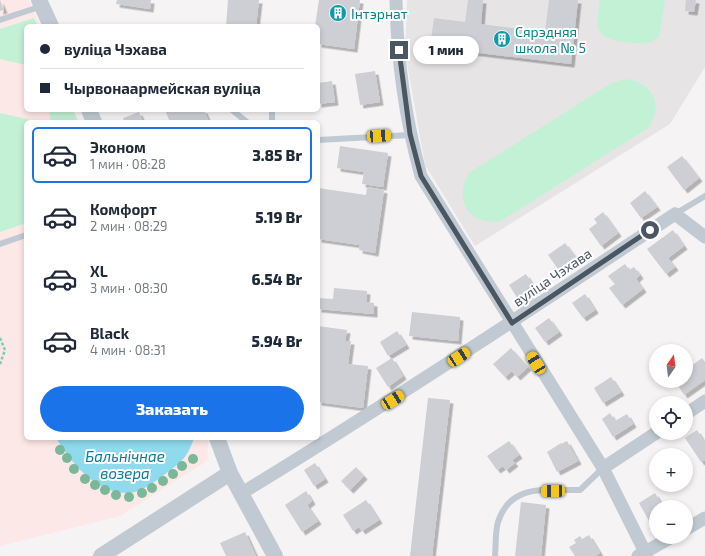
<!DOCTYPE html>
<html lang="ru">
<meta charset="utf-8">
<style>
:root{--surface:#fff;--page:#f2f2f3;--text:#1f2937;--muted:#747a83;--line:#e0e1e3;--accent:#1a73e8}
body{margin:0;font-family:"Exo 2",sans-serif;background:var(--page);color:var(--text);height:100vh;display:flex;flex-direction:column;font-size:15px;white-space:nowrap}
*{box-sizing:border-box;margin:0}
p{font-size:13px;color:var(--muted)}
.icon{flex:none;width:22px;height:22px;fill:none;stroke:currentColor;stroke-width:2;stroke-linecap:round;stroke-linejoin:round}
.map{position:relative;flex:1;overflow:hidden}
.panel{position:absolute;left:24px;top:120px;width:296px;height:320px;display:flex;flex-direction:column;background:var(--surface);border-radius:6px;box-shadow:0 2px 6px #0003}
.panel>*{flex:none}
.hud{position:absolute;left:24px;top:24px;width:296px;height:88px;border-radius:6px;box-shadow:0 2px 6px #0003;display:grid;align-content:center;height:88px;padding:0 16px;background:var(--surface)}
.needle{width:26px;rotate:14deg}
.controls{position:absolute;left:649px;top:344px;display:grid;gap:8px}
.controls a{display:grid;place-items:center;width:44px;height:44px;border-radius:50%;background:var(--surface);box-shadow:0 2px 6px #0003;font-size:20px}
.end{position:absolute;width:18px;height:18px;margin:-9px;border:5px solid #4a5661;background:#fff;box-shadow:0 0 0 2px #fff}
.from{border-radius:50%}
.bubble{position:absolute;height:28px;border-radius:14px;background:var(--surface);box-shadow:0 2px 6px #0003;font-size:13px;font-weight:800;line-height:28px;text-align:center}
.car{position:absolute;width:12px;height:24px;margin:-12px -6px;border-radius:5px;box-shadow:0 0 3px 1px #0007;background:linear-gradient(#f5c518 24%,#345 0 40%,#f5c518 0 76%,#345 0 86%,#f5c518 0)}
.hud b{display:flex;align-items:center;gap:14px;height:38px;font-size:15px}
.hud b+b{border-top:1px solid var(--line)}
.hud i{width:10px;height:10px;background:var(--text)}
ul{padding:7px 0 0;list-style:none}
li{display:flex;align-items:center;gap:12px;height:56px;margin:0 8px 6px;padding:0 8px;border:2px solid transparent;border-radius:6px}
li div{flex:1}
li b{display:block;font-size:15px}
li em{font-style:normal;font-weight:800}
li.active{border-color:var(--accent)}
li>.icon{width:36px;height:36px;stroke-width:1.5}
.action{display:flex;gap:8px;margin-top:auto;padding:8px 16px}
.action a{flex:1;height:46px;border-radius:24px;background:var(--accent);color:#fff;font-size:16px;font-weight:800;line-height:46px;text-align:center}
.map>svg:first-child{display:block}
.education{fill:#e6e4e5}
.medical{fill:#fce8e6}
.green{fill:#c3f1d5}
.water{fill:#90daee}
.building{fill:#cdcfd5;filter:url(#shadow)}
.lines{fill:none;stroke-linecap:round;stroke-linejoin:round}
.path{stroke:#7ad0a6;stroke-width:2.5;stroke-dasharray:3 2;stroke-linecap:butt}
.service{stroke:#c1cad2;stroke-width:6}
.minor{stroke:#c1cad2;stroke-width:13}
.tertiary{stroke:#c1cad2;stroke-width:16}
.tree{fill:#7bb799}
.route{stroke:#4a5661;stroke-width:5}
.labels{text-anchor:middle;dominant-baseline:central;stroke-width:4;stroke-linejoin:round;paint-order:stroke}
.culture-label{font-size:14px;fill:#0d838f;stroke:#fff;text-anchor:start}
.street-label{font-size:14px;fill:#4a5661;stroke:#fff}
.water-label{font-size:15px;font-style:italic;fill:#0c7c9b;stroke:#fff}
</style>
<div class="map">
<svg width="705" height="556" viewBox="0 0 705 556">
<defs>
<filter id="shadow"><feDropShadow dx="3.5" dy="3.5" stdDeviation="0" flood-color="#0004"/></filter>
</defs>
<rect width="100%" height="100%" fill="#f5f3f3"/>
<path class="education" d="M407 0H705V67L670 124 475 246 425 165 405 52Z"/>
<path class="medical" d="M0 0H29L40 26H26V110H74L79 122H26V438H207L208 441 207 461 120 516 0 546Z"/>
<path class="green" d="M600 0H665L659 37C655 40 651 43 645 43 633 44 602 42 598 28 596 20 599 8 600 0Z
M34 18 38 26H26V65L0 59V29Z
M624 79C652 81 665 105 648 128L501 221C470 227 452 200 469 173L610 84Z
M49 110H73L78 122H51Z
M0 113 40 122H26V223L0 232Z"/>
<path class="water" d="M56 438H194C187 459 181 462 164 475 156 481 145 489 135 492 100 499 72 464 56 438Z"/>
<path class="building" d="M0 0 4 10 0 11Z
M117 0H151L150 9 116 4Z
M228 0H259L256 26H226Z
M319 0H360L354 49 318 44V26H315Z
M468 0H483L481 24 545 32 549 0H578L571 64 430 47 434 18 465 22Z
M686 0H696L694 12 685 11Z
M375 71 380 102 360 105 355 74Z
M332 81 335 102 318 104V83Z
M165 110H204L209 122H170Z
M139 112 143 122H125L123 118Z
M340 146 388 153 383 187 362 184 364 172 337 168Z
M682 156 699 178 684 190 667 167Z
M367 187 384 190 375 253 359 250 360 245 318 239V188L366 195Z
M645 191 657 207 641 218 630 203Z
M603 212 618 233 601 246 589 229 597 223 594 219Z
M673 230 684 246 668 258 675 267 666 274 647 249Z
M565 243 578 260 561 273 548 255Z
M625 264 629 270 634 267 640 275 636 279 643 289 622 305 609 288 615 284 608 276Z
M526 274 533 285 526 289 530 295 520 302 509 285Z
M334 288 367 291 366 302 374 303V314L318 309V298L333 299Z
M585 294 595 310 583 318 572 303Z
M412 312 460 317 458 341 409 336Z
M549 318 559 332 545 342 535 328Z
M318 326 347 330 345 341H351L348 364 368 366 363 408 318 402Z
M397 331 406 345 388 356 380 342Z
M511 348 528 367 517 377 512 371 505 377 493 364Z
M392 358 403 376 388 387 376 368Z
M702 358 705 362V380L684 395 675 381H686V370Z
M611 377 621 392 603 403 594 388Z
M428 398 450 400 432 556H410Z
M610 413 615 421 627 414 633 424 613 437 602 419Z
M697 430 705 443V460L701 462 685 438Z
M509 441 519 455 512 460 515 463 506 470 503 466 497 470 487 456Z
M567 441 578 461 557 472 547 452 561 443V444Z
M315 463 325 479 314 486 304 470Z
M356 467 364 476 350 490 341 481Z
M306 491 312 501 307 505 318 521 302 532 285 505Z
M655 493 663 507H656V517L649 521 639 503Z
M366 500 379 520 362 531 359 527 353 531 343 515Z
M521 502 546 505 541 556H515Z
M245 532 256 556H226L220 543Z
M589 535 600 553 595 556H575L569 547 576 543 574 540 580 536 582 539Z"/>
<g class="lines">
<path class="path" d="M0 338 5 350 0 364"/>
<path class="service" d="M0 20 42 6
M232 110 247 122
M272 110V122
M318 140 410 135
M675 214 705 196
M0 244 26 235
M495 556C496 545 495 532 498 522 511 482 547 491 580 490L603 468"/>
<path class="minor" d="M396 0C397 59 405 118 421 176L603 468 647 556
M686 414 705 401
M603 468 656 433
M242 493C389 403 532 309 675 214L705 237
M686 529 705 518
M638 556 672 537"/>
<path class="tertiary" d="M39 0 51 26
M89 110 94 122
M217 438 230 473 275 556
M101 556 230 473"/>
</g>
<g class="tree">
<circle cx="60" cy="450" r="5"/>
<circle cx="67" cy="458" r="5"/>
<circle cx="193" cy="459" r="5"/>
<circle cx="182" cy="466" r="5"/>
<circle cx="74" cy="469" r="5"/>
<circle cx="173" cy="474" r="5"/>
<circle cx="85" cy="479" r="5"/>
<circle cx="163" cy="481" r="5"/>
<circle cx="95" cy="485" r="5"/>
<circle cx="152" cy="488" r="5"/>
<circle cx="105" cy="490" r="5"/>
<circle cx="142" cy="493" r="5"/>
<circle cx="116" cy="495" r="5"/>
<circle cx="129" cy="497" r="5"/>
</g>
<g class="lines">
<path class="route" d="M399 50 410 134 421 176 512 323 650 230"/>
</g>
<defs>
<g id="building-disc" transform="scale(0.9)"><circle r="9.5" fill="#0f9aa8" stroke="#fff"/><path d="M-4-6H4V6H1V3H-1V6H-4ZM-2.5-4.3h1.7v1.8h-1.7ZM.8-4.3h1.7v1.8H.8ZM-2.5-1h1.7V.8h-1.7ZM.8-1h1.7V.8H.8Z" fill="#fff"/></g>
</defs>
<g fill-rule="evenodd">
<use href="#building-disc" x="338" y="13"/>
<use href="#building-disc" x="502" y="39"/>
</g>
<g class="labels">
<g class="culture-label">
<text x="351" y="13">Інтэрнат</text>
<text x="515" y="31">Сярэдняя<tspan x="515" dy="16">школа № 5</tspan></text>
</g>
<g class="street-label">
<text transform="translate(552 277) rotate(-34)">вуліца Чэхава</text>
</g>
<g class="water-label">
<text x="125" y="456">Бальнічнае<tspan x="125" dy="17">возера</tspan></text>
</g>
</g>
</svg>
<div class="controls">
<a><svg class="needle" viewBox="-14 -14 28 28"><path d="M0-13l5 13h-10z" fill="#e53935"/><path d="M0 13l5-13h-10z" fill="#747a83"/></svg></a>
<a><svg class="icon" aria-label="locate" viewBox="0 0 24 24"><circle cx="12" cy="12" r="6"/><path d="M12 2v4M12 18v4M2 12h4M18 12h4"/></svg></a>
<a>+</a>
<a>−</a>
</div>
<i class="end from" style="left:650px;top:230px"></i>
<i class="end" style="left:399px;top:50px"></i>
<div class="bubble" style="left:413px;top:36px;width:66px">1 мин</div>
<i class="car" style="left:379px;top:136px;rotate:86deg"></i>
<i class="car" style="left:459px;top:357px;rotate:57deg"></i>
<i class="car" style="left:536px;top:363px;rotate:328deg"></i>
<i class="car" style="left:393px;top:400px;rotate:58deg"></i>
<i class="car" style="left:553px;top:491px;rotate:269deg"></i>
<div class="hud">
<b><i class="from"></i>вуліца Чэхава</b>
<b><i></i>Чырвонаармейская вуліца</b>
</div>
<section class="panel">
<ul>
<li class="active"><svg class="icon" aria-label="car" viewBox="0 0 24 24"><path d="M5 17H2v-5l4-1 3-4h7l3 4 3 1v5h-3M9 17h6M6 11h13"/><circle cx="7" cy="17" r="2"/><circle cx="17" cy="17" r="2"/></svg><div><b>Эконом</b><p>1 мин · 08:28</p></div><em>3.85 Br</em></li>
<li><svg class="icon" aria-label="car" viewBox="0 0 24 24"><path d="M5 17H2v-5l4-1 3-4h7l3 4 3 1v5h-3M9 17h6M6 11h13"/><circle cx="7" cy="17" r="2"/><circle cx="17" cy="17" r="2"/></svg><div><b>Комфорт</b><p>2 мин · 08:29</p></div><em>5.19 Br</em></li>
<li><svg class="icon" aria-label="car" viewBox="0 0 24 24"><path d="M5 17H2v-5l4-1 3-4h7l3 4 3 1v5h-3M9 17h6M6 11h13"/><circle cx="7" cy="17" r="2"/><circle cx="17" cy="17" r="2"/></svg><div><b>XL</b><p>3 мин · 08:30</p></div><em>6.54 Br</em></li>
<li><svg class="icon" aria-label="car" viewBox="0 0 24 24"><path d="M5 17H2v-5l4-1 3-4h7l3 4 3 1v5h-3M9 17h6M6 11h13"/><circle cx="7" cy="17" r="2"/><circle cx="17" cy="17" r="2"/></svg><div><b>Black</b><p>4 мин · 08:31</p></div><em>5.94 Br</em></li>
</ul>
<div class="action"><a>Заказать</a></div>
</section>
</div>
